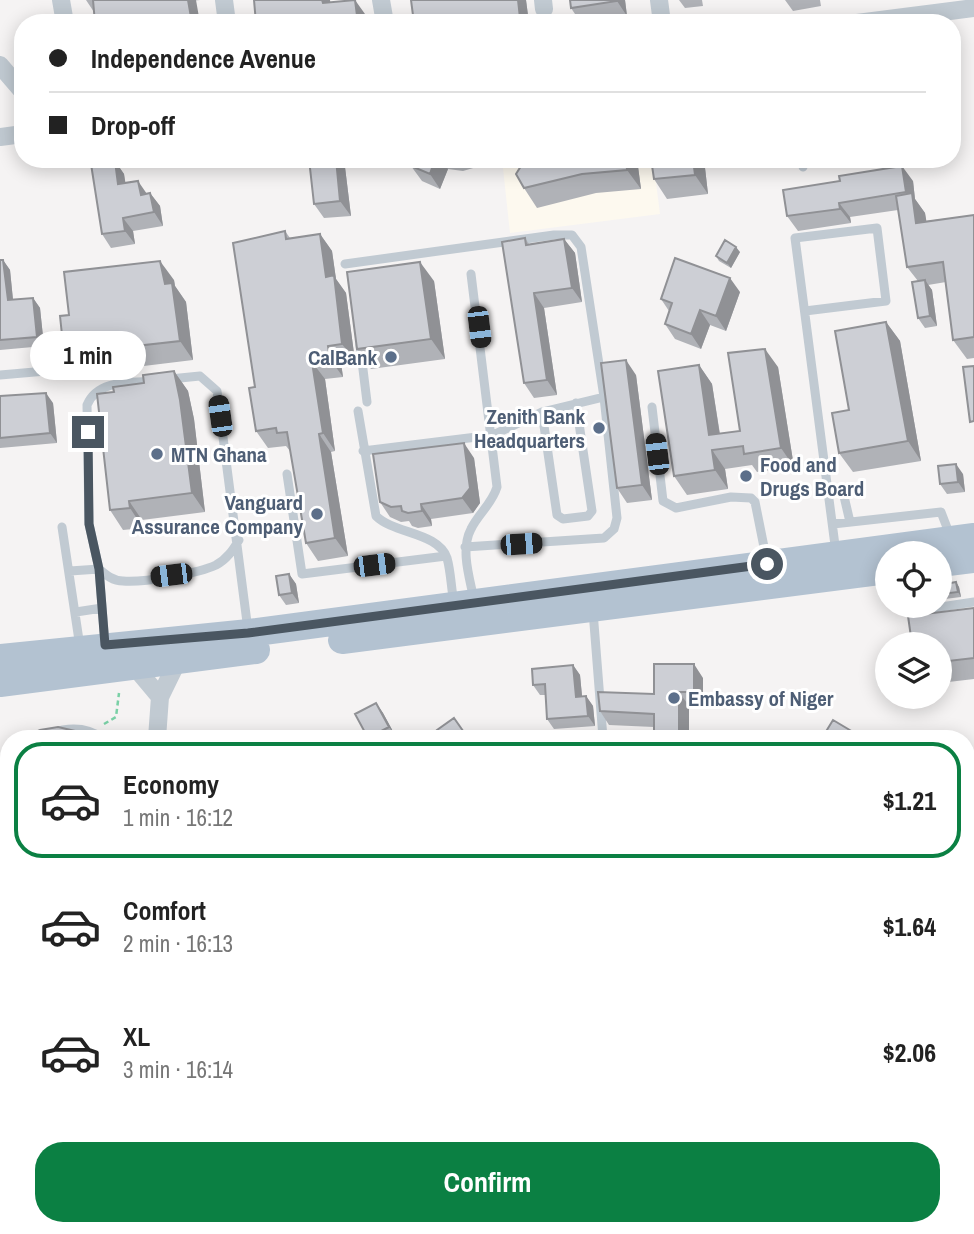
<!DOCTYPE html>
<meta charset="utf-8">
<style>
:root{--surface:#fff;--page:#f2f2f2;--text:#222;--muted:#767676;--line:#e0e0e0;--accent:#0b8043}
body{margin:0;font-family:"Archivo Narrow",sans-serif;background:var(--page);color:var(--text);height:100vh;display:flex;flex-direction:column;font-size:26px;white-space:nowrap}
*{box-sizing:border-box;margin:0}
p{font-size:23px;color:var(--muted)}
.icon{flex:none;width:38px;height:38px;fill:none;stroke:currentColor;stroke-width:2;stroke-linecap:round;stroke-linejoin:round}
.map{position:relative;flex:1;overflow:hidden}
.panel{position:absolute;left:0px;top:730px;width:975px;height:506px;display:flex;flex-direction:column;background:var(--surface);border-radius:28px 28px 0 0;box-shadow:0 4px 18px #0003}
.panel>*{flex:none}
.hud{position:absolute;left:14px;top:14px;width:947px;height:154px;border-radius:28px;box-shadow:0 4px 18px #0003;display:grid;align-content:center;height:154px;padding:0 35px;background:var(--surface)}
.controls{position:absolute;left:875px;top:541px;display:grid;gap:14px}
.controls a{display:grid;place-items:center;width:77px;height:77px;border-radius:50%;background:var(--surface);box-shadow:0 4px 18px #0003;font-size:35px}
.end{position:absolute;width:32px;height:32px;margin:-16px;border:9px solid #4a5661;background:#fff;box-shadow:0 0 0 4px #fff}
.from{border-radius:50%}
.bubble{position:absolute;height:49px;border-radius:24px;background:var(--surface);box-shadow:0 4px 18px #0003;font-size:23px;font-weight:800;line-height:49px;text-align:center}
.car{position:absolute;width:21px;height:42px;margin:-21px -10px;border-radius:9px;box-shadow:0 0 5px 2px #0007;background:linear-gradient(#222 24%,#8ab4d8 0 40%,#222 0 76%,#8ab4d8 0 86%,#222 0)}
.hud b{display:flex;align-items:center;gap:24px;height:66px;font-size:26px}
.hud b+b{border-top:2px solid var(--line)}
.hud i{width:18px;height:18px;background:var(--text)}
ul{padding:12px 0 0;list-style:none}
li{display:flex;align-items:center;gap:21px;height:116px;margin:0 14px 10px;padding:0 21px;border:4px solid transparent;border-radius:28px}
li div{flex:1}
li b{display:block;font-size:26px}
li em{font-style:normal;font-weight:800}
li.on{border-color:var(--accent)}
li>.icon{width:63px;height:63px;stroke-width:1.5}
.primary-button{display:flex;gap:14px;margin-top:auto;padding:14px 35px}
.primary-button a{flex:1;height:80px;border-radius:28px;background:var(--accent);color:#fff;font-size:28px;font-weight:800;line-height:80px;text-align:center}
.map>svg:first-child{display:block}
.commercial{fill:#fdf9ef}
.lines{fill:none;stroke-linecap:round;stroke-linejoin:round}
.path{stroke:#7ad0a6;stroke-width:2.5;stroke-dasharray:5 3.5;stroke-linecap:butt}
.lane{stroke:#c1cad2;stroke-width:9}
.street{stroke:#c1cad2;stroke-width:18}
.primary{stroke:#b3c2d1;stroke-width:28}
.wall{fill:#b0b2b7}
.shaded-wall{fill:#909195}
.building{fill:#cdcfd5;stroke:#909195;stroke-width:2}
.route{stroke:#4a5661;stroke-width:9}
.service-dot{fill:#5c6f8a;stroke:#fff;stroke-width:2.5}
.labels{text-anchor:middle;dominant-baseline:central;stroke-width:6;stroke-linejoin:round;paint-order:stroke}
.service-label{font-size:21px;font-weight:bold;fill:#4e5e75;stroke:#fff;text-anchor:end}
</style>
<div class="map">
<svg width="974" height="1234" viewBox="0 0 974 1234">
<rect width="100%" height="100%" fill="#f5f3f3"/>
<path class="commercial" d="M502 159H653L660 214 510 233Z"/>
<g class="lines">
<path class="path" d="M104 724 116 717 119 693"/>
<path class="lane" d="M802 159 803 167
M345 264 554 235H572L581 247 604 397 617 518 614 529 604 538 465 547
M471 274 497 487C492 504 478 514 471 529 460 550 470 579 474 600
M805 311 886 301 877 228 795 238 836 553
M360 345 367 402
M0 375 46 371
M170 379 200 376 217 391 248 630
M652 407 663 501 676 508 731 497 751 498 755 502 767 562
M358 411 376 516C394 534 438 532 447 558 451 572 451 588 454 603
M542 412 557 515 563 519 588 516 592 511 576 403
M363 451 493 435 542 412 604 397
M287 474 302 574 446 556
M843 492 850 522
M833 524 941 512 951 538
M62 527 80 647
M70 571 99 569C106 575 113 581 123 581 142 583 200 573 216 565 227 559 233 550 239 540
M921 610 974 602
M593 611 603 738
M76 612 102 608
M105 644 99 569 89 524 87 405C98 379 131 383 156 381
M50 738 51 733C69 727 87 727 102 738"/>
<path class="street" d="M61 0 65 23
M224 0 227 23
M381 0 385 23
M543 0 544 9
M659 0 662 23
M857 23 974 8
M0 65 23 92
M0 137 23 134
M134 666 160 697
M157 738 160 697 178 660
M966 1009 974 1008
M545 1227 549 1234
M963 1227V1234
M123 1234V1227
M568 1234 571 1227"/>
<path class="primary" d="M940 563 974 559
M342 640 887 570
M0 658 249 633 974 537
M0 683 256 650"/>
</g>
<path class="wall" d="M86 0H200L94 12Z
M411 0H526L529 23H414Z
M625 0 627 16 581 23 571 8Z
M679 0H702L703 6 685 8Z
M785 0H820L821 6 793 11Z
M344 159 351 216 324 218 314 204Z
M415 159H493L489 167 480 166 463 171 448 169 440 189 422 181 411 166Z
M637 159 641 189 596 193 537 208 524 188 521 167 516 160Z
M651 159H704L708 194 667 199 654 179Z
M750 159H778L779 163 755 165Z
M115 161 124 174 125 183 147 194 150 193 160 206 163 226 133 231 135 244 111 248 102 234Z
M913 181 915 199 925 213 926 221 974 215V358L967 359 953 340 946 282 928 285 932 290 937 326 925 328 918 318V281L907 267 898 210 850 217 851 223 798 231 787 216Z
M285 231 290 238 320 234 332 251 336 279 346 293 355 361 341 363 343 377 325 379 335 451 331 452 348 556 318 561 306 543 290 451 286 446 268 448 256 431 255 387Z
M525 238 529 244 564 239 575 253 582 302 544 308 557 395 534 398 524 383Z
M740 252 731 268 719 261 716 256Z
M0 260H3L10 270 13 300 33 298 40 308 44 346 0 350Z
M174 280 175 286 186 302 193 360 78 374 64 354Z
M434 281 445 359 371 369 357 349Z
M740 292 726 331 710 325 701 349 675 339 665 324 669 311 661 299Z
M886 322 900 341 921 461 853 472 839 453 849 410Z
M699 365 712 384 720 434 740 431 778 367 794 467 757 472 752 465 725 469 728 489 687 495 674 476Z
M174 371 188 391 194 419 205 512 142 520 143 528 123 530 110 510 114 392 144 383Z
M636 375 652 500 627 503 617 488Z
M0 396 53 403 57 443 0 448Z
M474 458 480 503 473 513 431 519 432 526 418 528 412 526 409 521 401 522 390 517 380 502Z
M963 474 965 492 947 494 940 484Z
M289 574 296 584 299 603 286 605 279 595Z
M956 582 959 587 961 597 945 599 942 594Z
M974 608V679L940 683V644Z
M573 665 580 675 582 696H586L593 706 595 726 554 729 547 719 546 695H540L533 685Z
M703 678V706H689V738H654V727L609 725 600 711Z
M376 703 383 713 396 737 392 738H369L355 714Z
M9 756V912H6L0 903V808Z
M966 917 974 926V968L970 972 966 967Z
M9 969V1074H0V983H8Z
M0 1143H9V1204L0 1203Z
M152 1227H188L187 1234H157Z
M217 1227H252V1234H222Z
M470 1227H510V1234H470Z"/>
<path class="shaded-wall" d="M188 0H196L200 23H192Z
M322 0H330L333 18 323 3Z
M355 0 365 14 366 23H358Z
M518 0H526L529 23H523L520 18Z
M617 0H625L627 16 617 1Z
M336 159H344L351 216 340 201Z
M435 159H441L448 169 440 189 430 174Z
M484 159H493L489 167Z
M626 159H637L641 189 627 170Z
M693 159H704L708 194 695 175Z
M115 161 124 174 128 198 118 184Z
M902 166 913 181 915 199 925 213 930 242 916 223 913 202 906 192Z
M138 181 147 194 141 195Z
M150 193 160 206 163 226 154 212Z
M839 203 850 217 851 223 840 209Z
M123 218 133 231 135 244 125 231Z
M320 234 332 251 336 279 346 293 355 361 342 344 326 277Z
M564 239 575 253 582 302 572 288Z
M736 247 740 252 731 268 727 263Z
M3 260 10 270 14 310 8 300Z
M160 261 174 280 175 286 186 302 193 360 180 341 165 284Z
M420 262 434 281 445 359 431 339Z
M730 278 740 292 726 331 716 316Z
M925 280 932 290 937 326 930 316Z
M534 293 544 308 557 395 547 380Z
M33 298 40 308 44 346 37 337Z
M700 310 710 325 701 349 691 334Z
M886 322 900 341 921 461 908 441Z
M328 346 341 363 343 377 330 359Z
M765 349 778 367 794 467 781 448Z
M626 360 636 375 652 500 642 485Z
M312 362 325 379 335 451 323 433Z
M699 365 712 384 722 449 709 435Z
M174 371 188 391 194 419 205 512 192 493Z
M46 393 53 403 57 443 50 433Z
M319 434 331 452 348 556 335 538Z
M464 443 474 458 480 503 473 513 462 498Z
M712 450 725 469 728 489 715 470Z
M956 464 963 474 965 492 958 482Z
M129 501 142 520 143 528 130 508Z
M421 504 431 519 432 526 422 511Z
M289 574 296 584 299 603 292 593Z
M956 582 959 587 961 597 958 592Z
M694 664 703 678V706L694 692Z
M573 665 580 675 583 706 576 697Z
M679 692 689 706V738H679Z
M586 696 593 706 595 726 588 716Z
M376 703 383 713 396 737 389 727Z
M2 1028 9 1038V1073L1 1062Z
M178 1227H188L187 1234H183Z
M244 1227H252V1234H249Z
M313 1227H325V1234H313Z
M406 1227H415L414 1234H405Z
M503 1227H510V1234H507Z
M632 1227H636L641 1234H631Z
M846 1227H852L856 1232 855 1234H845Z
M942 1227H951V1234H942Z"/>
<path class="building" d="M93 0H188L192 23H95Z
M254 0H322L323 3 355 0 358 23H256Z
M411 0H518L520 18 481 23H414Z
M570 0H617V1L571 8Z
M309 159H336L340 201 314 204Z
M415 159H435L430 174 411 166Z
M516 159H626L627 170 582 174 524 188 516 174 521 166 516 160Z
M651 159H693L695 175 654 179Z
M115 161 118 184 138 181 141 195 150 193 154 212 123 218 125 231 102 234 91 164Z
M902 166 906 192 839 203 840 209 787 216 783 190 840 181 839 176Z
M912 193 916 223 974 215V337L953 340 943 262 907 267 896 196Z
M285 231 286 239 320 234 326 277 334 275 342 344 328 346 330 359 312 362 323 433 319 434 335 538 306 543 287 432 277 433 276 428 256 431 249 388 255 387 233 243Z
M525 238 526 245 564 239 572 288 534 293 547 380 524 383 502 242Z
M725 240 736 247 727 263 716 256Z
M675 258 730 278 716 316 700 310 691 334 665 324 672 303 661 299Z
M0 260H3L8 300 33 298 37 337 0 340Z
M160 261 165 284 172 283 180 341 64 354 60 316 69 315 64 272Z
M420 262 431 339 357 349 347 272Z
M925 280 930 316 918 318 912 282Z
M886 322 908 441 839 453 832 413 849 410 835 331Z
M765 349 781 448 744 454 743 446 712 450 715 470 674 476 658 371 699 365 709 435 740 431 728 353Z
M626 360 642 485 617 488 601 363Z
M974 366V421L970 422 963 367Z
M174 371 180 400 192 493 129 501 130 508 110 510 97 394 114 392 113 387 144 383 143 375Z
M46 393 50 433 0 438V396Z
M464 443 470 488 462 498 421 504 422 511 408 513 402 511 401 506 391 507 380 502 373 454Z
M956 464 958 482 940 484 938 466Z
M289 574 292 593 279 595 276 576Z
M956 582 958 592 942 594 940 585Z
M974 608V658L940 662V644H912L908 616Z
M654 664H694V692H679V738H654V714L600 711 598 692 654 694Z
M573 665 576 697 586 696 588 716 547 719 545 684 533 685 532 669Z
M376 703 389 727 368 738 355 714Z
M454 718 468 738H442L437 730Z
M833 720 863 738H822Z
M58 727 75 731 88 738H23L40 730Z
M768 732 772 738H758Z
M9 756V894L0 893V808L4 766Z
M966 917 974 926V944L966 951Z
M8 969 9 1028H2L0 1062V983H8Z
M0 1143H9V1187L0 1186Z
M290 1227H313V1234H289Z
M376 1227H406L405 1234H375Z
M470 1227H503V1228H499L498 1234H470Z
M594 1227H632L631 1234H593Z
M732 1227H846L845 1234H731Z
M916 1227H942V1234H916Z"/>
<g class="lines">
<path class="route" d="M88 432 89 524 99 569 105 645 248 633 767 564"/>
</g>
<g class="service-dot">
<circle cx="391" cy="357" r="7"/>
<circle cx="599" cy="428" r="7"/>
<circle cx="157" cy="454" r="7"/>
<circle cx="746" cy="476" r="7"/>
<circle cx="317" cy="514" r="7"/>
<circle cx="674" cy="698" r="7"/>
</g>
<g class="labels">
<g class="service-label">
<text x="377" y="357">CalBank</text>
<text x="585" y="416">Zenith Bank<tspan x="585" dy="24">Headquarters</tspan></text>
<text x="171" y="454" text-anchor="start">MTN Ghana</text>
<text x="760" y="464" text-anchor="start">Food and<tspan x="760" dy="24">Drugs Board</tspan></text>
<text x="303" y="502">Vanguard<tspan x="303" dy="24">Assurance Company</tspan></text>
<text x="688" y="698" text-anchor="start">Embassy of Niger</text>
</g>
</g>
</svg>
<div class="controls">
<a><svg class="icon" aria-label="locate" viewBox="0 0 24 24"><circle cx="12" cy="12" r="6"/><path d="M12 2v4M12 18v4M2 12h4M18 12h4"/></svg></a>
<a><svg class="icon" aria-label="layers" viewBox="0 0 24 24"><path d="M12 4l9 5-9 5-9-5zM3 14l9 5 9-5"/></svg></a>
</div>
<i class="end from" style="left:767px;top:564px"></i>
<i class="end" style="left:88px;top:432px"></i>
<div class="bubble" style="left:30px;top:331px;width:116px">1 min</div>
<i class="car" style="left:479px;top:327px;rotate:173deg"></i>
<i class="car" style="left:220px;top:416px;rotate:352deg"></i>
<i class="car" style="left:657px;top:454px;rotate:353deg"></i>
<i class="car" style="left:521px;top:544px;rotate:86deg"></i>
<i class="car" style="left:374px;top:565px;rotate:83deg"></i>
<i class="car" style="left:171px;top:575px;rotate:263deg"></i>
<div class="hud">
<b><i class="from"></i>Independence Avenue</b>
<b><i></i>Drop-off</b>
</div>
<section class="panel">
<ul>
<li class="on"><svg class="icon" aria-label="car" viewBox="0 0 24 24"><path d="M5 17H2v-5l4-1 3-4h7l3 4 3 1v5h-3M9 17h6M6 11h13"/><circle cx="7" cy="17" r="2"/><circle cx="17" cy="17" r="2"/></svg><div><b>Economy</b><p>1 min · 16:12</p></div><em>$1.21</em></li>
<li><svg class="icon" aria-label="car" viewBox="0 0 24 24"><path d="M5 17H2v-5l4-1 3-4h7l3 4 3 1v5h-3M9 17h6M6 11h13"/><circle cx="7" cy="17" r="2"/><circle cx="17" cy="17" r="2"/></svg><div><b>Comfort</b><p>2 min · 16:13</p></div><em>$1.64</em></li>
<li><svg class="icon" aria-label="car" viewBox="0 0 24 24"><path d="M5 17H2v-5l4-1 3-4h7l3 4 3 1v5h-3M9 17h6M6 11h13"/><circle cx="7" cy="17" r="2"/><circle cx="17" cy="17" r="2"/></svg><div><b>XL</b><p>3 min · 16:14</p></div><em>$2.06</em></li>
</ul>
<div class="primary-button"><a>Confirm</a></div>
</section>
</div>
